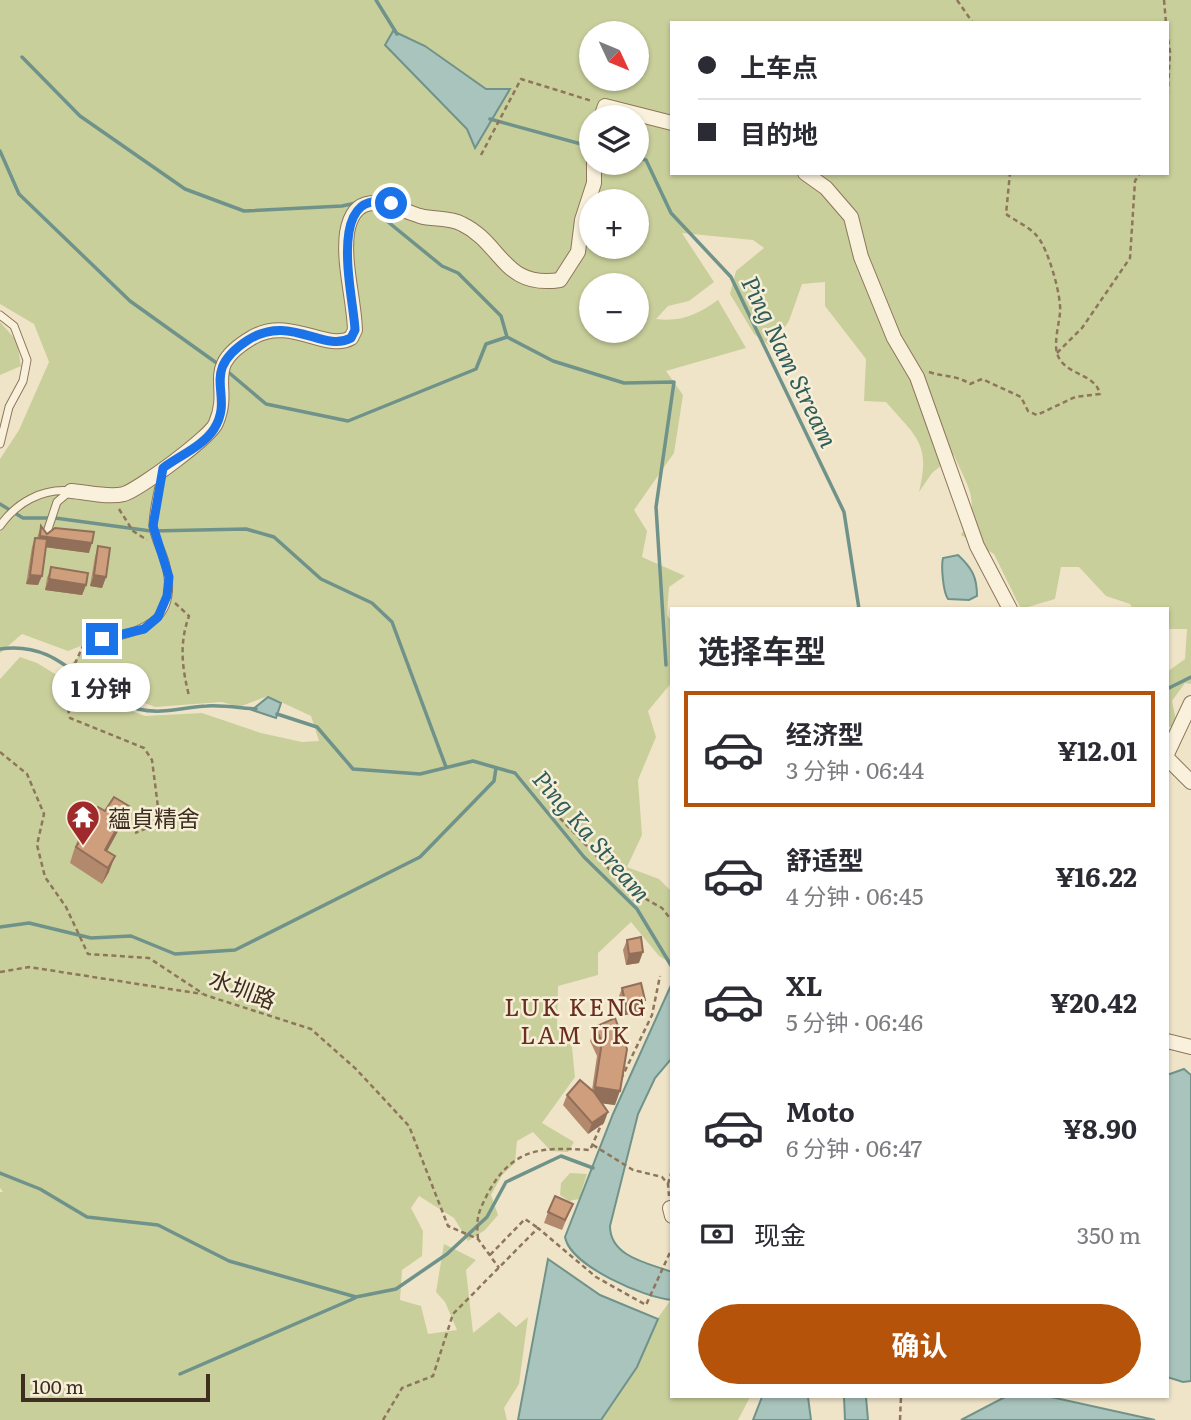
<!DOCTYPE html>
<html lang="zh">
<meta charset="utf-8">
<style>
:root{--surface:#fff;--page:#f2f2f3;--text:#2b2b33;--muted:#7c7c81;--line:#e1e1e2;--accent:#b45309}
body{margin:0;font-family:Literata,"Noto Sans SC",serif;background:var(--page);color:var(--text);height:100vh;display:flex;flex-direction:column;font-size:26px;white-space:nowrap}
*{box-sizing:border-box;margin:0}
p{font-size:23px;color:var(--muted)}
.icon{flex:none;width:38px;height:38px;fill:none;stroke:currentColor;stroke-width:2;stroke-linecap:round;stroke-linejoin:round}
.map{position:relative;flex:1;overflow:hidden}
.drawer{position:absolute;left:670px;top:607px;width:499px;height:791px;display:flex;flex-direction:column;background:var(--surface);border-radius:0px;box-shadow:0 2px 5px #0004}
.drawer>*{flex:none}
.top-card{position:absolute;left:670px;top:21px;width:499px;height:154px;border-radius:0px;box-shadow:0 2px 5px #0004;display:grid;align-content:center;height:154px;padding:0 28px;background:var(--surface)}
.needle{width:46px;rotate:134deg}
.controls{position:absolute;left:579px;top:21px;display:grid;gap:14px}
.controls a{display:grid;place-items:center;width:70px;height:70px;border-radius:50%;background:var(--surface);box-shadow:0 2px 5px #0004;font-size:35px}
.scale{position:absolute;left:21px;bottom:18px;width:189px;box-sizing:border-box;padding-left:7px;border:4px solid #3d2e20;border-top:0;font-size:19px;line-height:24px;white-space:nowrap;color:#3d2e20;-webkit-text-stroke:5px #f7eed8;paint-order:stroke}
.end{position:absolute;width:32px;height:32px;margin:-16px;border:9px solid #1a73e8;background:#fff;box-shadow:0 0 0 4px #fff}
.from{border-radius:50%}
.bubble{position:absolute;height:49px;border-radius:24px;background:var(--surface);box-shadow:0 2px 5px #0004;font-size:23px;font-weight:700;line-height:49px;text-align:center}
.top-card b{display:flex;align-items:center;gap:24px;height:66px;font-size:26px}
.top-card b+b{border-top:2px solid var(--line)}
.top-card i{width:18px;height:18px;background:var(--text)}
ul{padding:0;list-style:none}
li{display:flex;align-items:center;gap:21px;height:116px;margin:0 14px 10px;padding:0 14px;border:4px solid transparent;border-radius:0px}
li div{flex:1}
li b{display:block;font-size:26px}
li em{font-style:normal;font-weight:700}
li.active{border-color:var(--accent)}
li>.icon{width:63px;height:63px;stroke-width:1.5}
h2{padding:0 28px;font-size:32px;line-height:84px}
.pay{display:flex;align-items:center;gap:18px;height:77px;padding:0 28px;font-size:26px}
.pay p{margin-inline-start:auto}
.button{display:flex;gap:14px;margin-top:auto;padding:14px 28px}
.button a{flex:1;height:80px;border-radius:42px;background:var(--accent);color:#fff;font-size:28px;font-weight:700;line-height:80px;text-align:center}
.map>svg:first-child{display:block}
.green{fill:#c9cf9b;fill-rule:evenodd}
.water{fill:#a9c4bc;stroke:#6f938a;stroke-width:2}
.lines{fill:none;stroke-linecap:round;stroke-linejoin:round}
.stream{stroke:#6f938a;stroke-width:3.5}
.lane-casing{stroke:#8d765c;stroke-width:9}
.street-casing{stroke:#8d765c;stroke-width:16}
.path{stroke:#8d765c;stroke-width:2.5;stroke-dasharray:5 3.5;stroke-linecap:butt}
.lane{stroke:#faf1dc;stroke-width:7}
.street{stroke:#faf1dc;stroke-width:14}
.wall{fill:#b2896c}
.shaded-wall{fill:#916f58}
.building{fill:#cf9f7d;stroke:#916f58;stroke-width:2}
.route{stroke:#1a73e8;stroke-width:9}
.labels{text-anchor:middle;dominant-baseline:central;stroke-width:5;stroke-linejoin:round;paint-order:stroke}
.poi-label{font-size:23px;fill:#3d2e20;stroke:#f7eed8;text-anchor:start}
.street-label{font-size:23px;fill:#3d2e20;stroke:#f7eed8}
.water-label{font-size:24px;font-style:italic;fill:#2f5d5a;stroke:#f7eed8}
.neighbourhood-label{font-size:24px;letter-spacing:2px;fill:#6b2e1e;stroke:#f7eed8}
</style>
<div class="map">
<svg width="1191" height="1420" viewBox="0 0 1191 1420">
<rect width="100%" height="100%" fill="#f0e4c8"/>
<path class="green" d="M0 0H1191V684L1185 683 1172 701 1177 725 1167 727V672L1185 659 1187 629H1167V609H1133L1130 604 1106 596 1079 567H1061L1055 599 1021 609 994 554 961 535C982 500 968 489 954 455L932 473 919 492C931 443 916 437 886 402L864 401 866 359 825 306V282L802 284 789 321 771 347 754 334 730 294 736 271 764 248 753 240 682 233 714 282 689 301 668 306 656 319C681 322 697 315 718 300L746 348 666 371 683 395 674 453 634 510 647 531 642 557 685 576 669 587 667 615 672 622V682L648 711 656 737 638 780 642 835 627 867 659 879 672 892V964L659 956 631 922 598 953V975L558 986 557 1025 572 1047 575 1077 542 1123 574 1142 568 1152 551 1151 533 1132 517 1141 515 1163 502 1175 491 1195 498 1215 485 1230 468 1241 454 1218 419 1196 411 1208 423 1231 422 1256 402 1270 400 1300 421 1306 428 1334 457 1330 445 1302 436 1292 444 1244 476 1260 466 1270 473 1333 499 1312 516 1327 528 1317 519 1384 504 1408 507 1420H0V1192H3L0 1188V679L20 657 37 663 88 694 145 716 202 713 261 733 302 742 319 741 311 716 268 696 239 707 222 702 155 707 104 687 70 665 83 652 112 644 100 623 91 642 68 651 22 634 0 653V459L19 430 49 362 34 324 0 304ZM672 23H1167V173H672ZM592 33H637V79H592ZM592 117H637V163H592ZM592 201H637V247H592ZM592 285H637V331H592Z
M0 322 17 341 21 366 0 375Z
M570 1173 587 1174 579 1199 569 1201 560 1195 561 1183Z
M671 1300 672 1396 750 1397 738 1420H602L600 1410 634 1350Z"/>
<path class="water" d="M393 31 425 46 486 89H510L475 148 467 129 385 45Z
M958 555C972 568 977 577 977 596L969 600 948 599C943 592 941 566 943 558Z
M268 697 281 703 276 718 252 710Z
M672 983V1058L655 1078 638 1114 610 1226C610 1257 648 1263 672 1272V1300C645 1298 570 1266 565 1237L613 1114Z
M1184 1069 1191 1075V1381L1183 1382 1167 1377V1075Z
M548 1259 600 1295 658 1319 637 1367 601 1420H518Z
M762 1397H808L811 1420H753Z
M844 1397H866L868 1420H845Z
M1005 1397H1051L1155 1420H961Z"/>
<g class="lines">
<path class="stream" d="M376 0 397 34
M22 57 80 116 185 189 244 211 342 206 356 203
M490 119 592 147
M0 151 19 194 130 301 218 364
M637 158 646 160 671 213 731 277 844 512 859 609
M371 208 442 266 458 273 501 316 507 337
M227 371 266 404 348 421 476 369 486 344 507 337 553 361 624 383 674 382 656 507 666 665
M0 504 23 518H55L151 531 246 529 274 537 321 579 372 603 392 622 446 767
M0 649C65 640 82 695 138 709 162 715 184 707 207 706 222 705 241 708 256 709
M1167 689 1191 677
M277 714 317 727 353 769 420 774 473 761 515 773 584 857 637 909 672 967
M0 927 29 923 91 938 131 936 175 954 235 950 420 857 494 781 496 768
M0 1173 40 1189 87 1217 158 1225 229 1261 356 1297 396 1289 447 1254 487 1217 506 1182 561 1156 593 1168
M180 1374 355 1298"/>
<g class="lane-casing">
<path id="lane" d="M0 315 14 326 27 360 23 381 9 407 0 444
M0 526C16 503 42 488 71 491
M45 538 57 502 70 491
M102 640C148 630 180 618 165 562 162 551 154 538 153 526 153 509 159 489 162 472"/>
</g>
<g class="street-casing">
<path id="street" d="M601 117 605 106 672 123
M805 173 826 188 851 217 861 257 894 338 917 377 977 546 1010 609
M71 491C87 492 108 498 124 494 139 489 211 437 216 423 233 384 200 368 253 337 291 316 326 352 351 338L355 330C354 299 343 264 347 233 355 184 394 208 420 216 434 220 449 217 462 224 502 243 503 289 560 280L578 252 582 220 594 183V163
M1167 754 1191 703
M1167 758 1191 782
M1167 1041 1191 1047
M670 1208 672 1216"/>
</g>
<path class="path" d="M957 0 973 23
M1164 0 1166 23
M1167 31 1170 52 1167 108
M481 155 521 79 592 101
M1057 353 1082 328 1130 258 1135 181 1140 173
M929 372C944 377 957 375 970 384L982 379 1021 397 1028 411 1037 415 1075 397 1100 394C1095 373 1067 376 1058 356 1053 345 1059 324 1060 313 1062 297 1048 248 1037 236 1030 227 1015 221 1006 214L1010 173
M119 509 133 531 147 540
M175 603 189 616C179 644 182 667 189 696
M93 642 83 646C70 675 62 686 70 718L144 748 152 760 159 815 152 826 135 833
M0 752 27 774 44 814 37 845 45 877 66 907 88 954 149 958 205 995 311 1029 356 1069 409 1126 448 1226 478 1239 499 1268
M554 812 612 872 627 879 635 893 662 908 672 921
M0 972 29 967 202 994
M621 1079 652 1015 660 976
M593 1145 633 1170 662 1177 668 1184 669 1196
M668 1184 672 1170
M478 1239C476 1217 478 1213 488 1193 513 1147 542 1147 590 1150L602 1123
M490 1255 525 1219 538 1228
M383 1420 402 1388 433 1376 453 1314 538 1228 596 1277 646 1305 672 1248
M900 1420 901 1396"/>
<use href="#lane" class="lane"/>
<use href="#street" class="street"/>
</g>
<path class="wall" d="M41 526 47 534 89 553 46 547 38 585 26 584 32 547 35 538H37Z
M98 546 106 577 102 588 90 586 95 557Z
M51 568 86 585 82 595 45 590 47 578Z
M129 806 123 822 107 851 109 872 102 884 70 863 74 850 80 834 105 811Z
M627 940 639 963 626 965 623 950Z
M622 988 645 1000 641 1011 622 1016 618 999Z
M615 1018V1105L602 1103 604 1123 588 1134 563 1105 567 1095 592 1090 597 1056 590 1041 595 1027Z
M573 1204 562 1230 544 1223 548 1212Z"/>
<path class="shaded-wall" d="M40 536 92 543 89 553 36 546Z
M30 575 42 576 38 585 26 584Z
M94 575 106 577 102 588 90 586Z
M49 579 86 585 82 595 45 590Z
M129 806 123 822 99 866 105 850Z
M115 856 109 872 102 884 108 868Z
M643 952 639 963 626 965 629 954Z
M645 1000 641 1011 622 1016 626 1005Z
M595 1087 620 1091 615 1105 590 1102Z
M608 1112 604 1123 588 1134 592 1123Z"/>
<path class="building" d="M41 526 47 534 55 528 94 532 92 543 40 536Z
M35 538 47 539 42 576 30 575Z
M98 546 110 548 106 577 94 575Z
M51 567 88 573 86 585 49 579Z
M114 797 129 806 105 850 115 856 108 868 76 847 83 836 80 834 98 807 105 811Z
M641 937 643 952 629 954 627 940Z
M641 983 645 1000 626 1005 622 988Z
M615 1018 627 1049 620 1091 595 1087 602 1042 595 1027Z
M580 1080 594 1092 608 1112 592 1123 567 1095Z
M555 1196 573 1204 565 1220 548 1212Z"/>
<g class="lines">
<path class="route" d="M102 639 144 629 158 617 167 596 169 577 153 526 163 468C179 456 203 446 214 429 236 394 197 373 248 340 290 313 323 353 351 338L355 330C354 298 324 186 391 203"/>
</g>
<defs>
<g id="temple-pin" transform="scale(1.75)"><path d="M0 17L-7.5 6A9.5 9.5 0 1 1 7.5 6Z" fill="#9e2a2b" stroke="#f7eed8"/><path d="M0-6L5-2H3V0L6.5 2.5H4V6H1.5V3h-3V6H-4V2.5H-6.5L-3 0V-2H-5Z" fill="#fff"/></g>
</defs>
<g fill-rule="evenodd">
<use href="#temple-pin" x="83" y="817"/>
</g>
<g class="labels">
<g class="poi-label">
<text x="108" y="817">蘊貞精舍</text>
</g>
<g class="street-label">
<text transform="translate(243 988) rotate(21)">水圳路</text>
</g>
<g class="water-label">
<text transform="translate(791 361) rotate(64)">Ping Nam Stream</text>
<text transform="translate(593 835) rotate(49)">Ping Ka Stream</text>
</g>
<g class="neighbourhood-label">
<text x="576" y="1005">LUK KENG<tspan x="576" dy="28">LAM UK</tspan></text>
</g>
</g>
</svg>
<div class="controls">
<a><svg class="needle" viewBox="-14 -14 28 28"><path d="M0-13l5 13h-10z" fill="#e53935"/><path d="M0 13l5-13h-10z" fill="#7c7c81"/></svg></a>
<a><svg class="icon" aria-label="layers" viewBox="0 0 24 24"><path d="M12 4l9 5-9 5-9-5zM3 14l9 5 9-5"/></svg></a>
<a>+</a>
<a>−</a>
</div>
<div class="scale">100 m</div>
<i class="end from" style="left:391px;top:203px"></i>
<i class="end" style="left:102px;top:639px"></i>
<div class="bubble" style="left:52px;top:663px;width:98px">1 分钟</div>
<div class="top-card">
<b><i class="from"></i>上车点</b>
<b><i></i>目的地</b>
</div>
<section class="drawer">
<h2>选择车型</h2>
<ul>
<li class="active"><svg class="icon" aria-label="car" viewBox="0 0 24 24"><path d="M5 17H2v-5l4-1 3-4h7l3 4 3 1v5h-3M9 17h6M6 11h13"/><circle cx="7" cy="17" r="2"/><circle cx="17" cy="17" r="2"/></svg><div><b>经济型</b><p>3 分钟 · 06:44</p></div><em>¥12.01</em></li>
<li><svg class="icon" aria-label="car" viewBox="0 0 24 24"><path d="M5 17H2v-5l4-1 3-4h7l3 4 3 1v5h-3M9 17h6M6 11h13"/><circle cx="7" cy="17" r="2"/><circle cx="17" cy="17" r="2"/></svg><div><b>舒适型</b><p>4 分钟 · 06:45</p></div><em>¥16.22</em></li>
<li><svg class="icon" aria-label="car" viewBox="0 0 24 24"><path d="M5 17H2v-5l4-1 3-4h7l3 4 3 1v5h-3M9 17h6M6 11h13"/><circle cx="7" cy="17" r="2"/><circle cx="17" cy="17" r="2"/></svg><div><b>XL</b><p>5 分钟 · 06:46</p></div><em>¥20.42</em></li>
<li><svg class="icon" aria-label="car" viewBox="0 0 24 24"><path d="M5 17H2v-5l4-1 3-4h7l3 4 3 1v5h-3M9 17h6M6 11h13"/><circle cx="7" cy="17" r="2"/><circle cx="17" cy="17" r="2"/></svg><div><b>Moto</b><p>6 分钟 · 06:47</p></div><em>¥8.90</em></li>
</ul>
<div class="pay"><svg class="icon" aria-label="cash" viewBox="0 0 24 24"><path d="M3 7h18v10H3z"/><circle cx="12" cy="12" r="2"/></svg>现金<p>350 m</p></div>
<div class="button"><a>确认</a></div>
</section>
</div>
